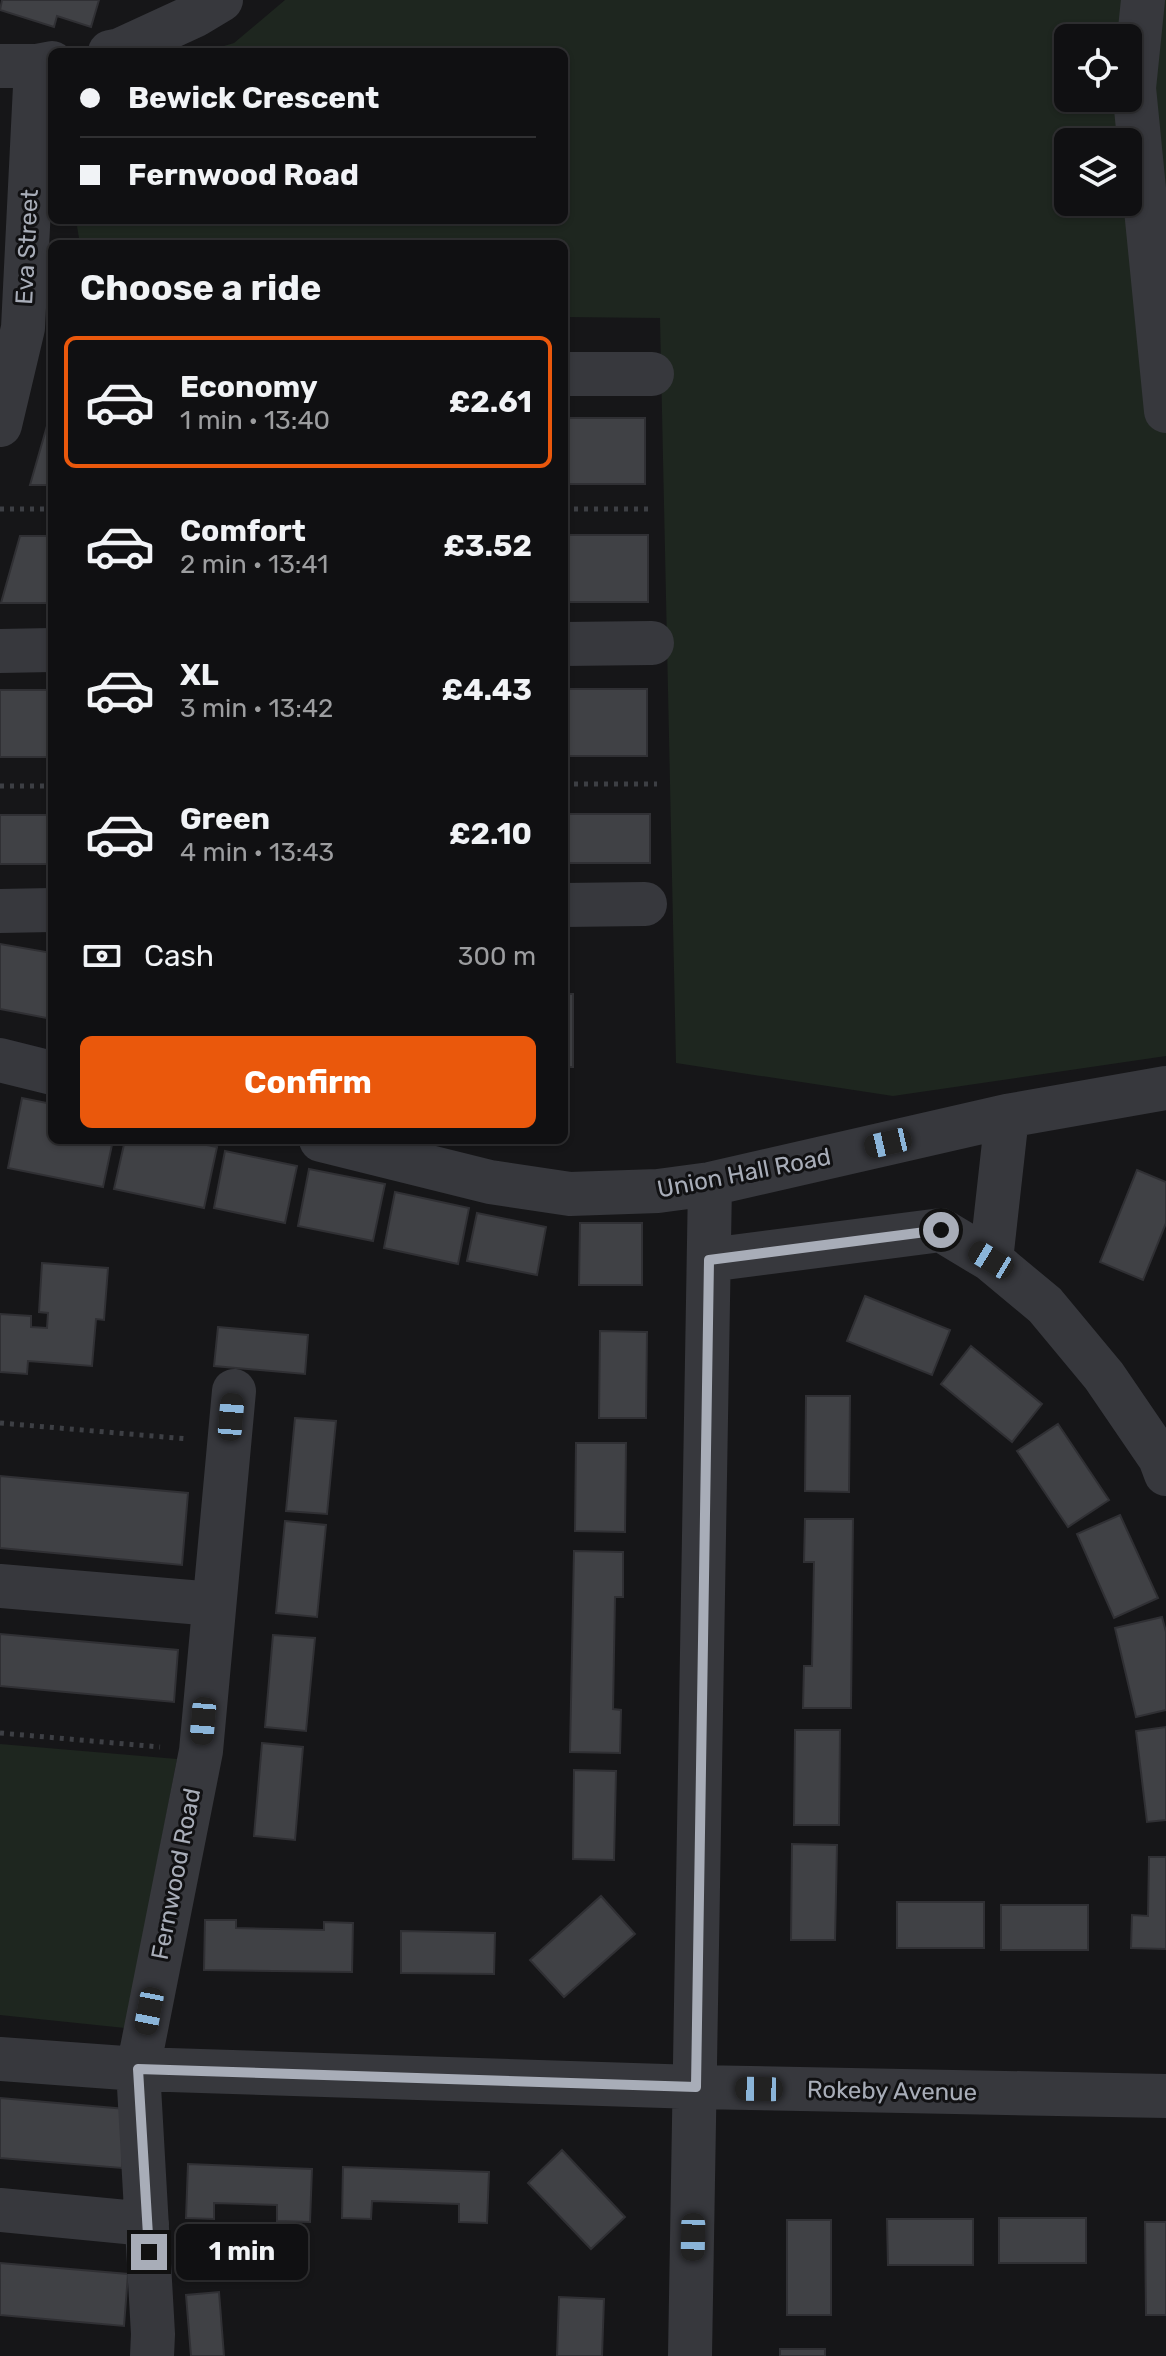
<!DOCTYPE html>
<meta charset="utf-8">
<style>
:root{--surface:#101012;--page:#1e1e20;--text:#f1f3f6;--muted:#9c9d9f;--line:#303032;--accent:#ea580c}
body{margin:0;font-family:Rubik,sans-serif;background:var(--page);color:var(--text);height:100vh;display:flex;flex-direction:column;font-size:30px;white-space:nowrap}
*{box-sizing:border-box;margin:0}
p{font-size:26px;color:var(--muted)}
.icon{flex:none;width:44px;height:44px;fill:none;stroke:currentColor;stroke-width:2;stroke-linecap:round;stroke-linejoin:round}
.map{position:relative;flex:1;overflow:hidden}
.sheet{position:absolute;left:48px;top:240px;width:520px;height:904px;display:flex;flex-direction:column;background:var(--surface);border-radius:12px;box-shadow:0 2px 6px #0004,0 0 0 2px var(--line)}
.sheet>*{flex:none}
.hud{position:absolute;left:48px;top:48px;width:520px;height:176px;border-radius:12px;box-shadow:0 2px 6px #0004,0 0 0 2px var(--line);display:grid;align-content:center;height:176px;padding:0 32px;background:var(--surface)}
.fabs{position:absolute;left:1054px;top:24px;display:grid;gap:16px}
.fabs a{display:grid;place-items:center;width:88px;height:88px;border-radius:12px;background:var(--surface);box-shadow:0 2px 6px #0004,0 0 0 2px var(--line);font-size:40px}
.end{position:absolute;width:36px;height:36px;margin:-18px;border:10px solid #a8adb8;background:#111;box-shadow:0 0 0 4px #111}
.from{border-radius:50%}
.bubble{position:absolute;height:56px;border-radius:12px;background:var(--surface);box-shadow:0 2px 6px #0004,0 0 0 2px var(--line);font-size:26px;font-weight:700;line-height:56px;text-align:center}
.car{position:absolute;width:24px;height:48px;margin:-24px -12px;border-radius:10px;box-shadow:0 0 6px 2px #0007;background:linear-gradient(#222 24%,#8ab4d8 0 40%,#222 0 76%,#8ab4d8 0 86%,#222 0)}
.hud b{display:flex;align-items:center;gap:28px;height:76px;font-size:30px}
.hud b+b{border-top:2px solid var(--line)}
.hud i{width:20px;height:20px;background:var(--text)}
ul{padding:0;list-style:none}
li{display:flex;align-items:center;gap:24px;height:132px;margin:0 16px 12px;padding:0 16px;border:4px solid transparent;border-radius:12px}
li div{flex:1}
li b{display:block;font-size:30px}
li em{font-style:normal;font-weight:700}
li.active{border-color:var(--accent)}
li>.icon{width:72px;height:72px;stroke-width:1.5}
h2{padding:0 32px;font-size:36px;line-height:96px}
.pay{display:flex;align-items:center;gap:20px;height:88px;padding:0 32px;font-size:30px}
.pay p{margin-inline-start:auto}
.button{display:flex;gap:16px;margin-top:auto;padding:16px 32px}
.button a{flex:1;height:92px;border-radius:12px;background:var(--accent);color:#fff;font-size:32px;font-weight:700;line-height:92px;text-align:center}
.map>svg:first-child{display:block}
.green{fill:#1e261f;fill-rule:evenodd}
.building{fill:#404145;stroke:#303034;stroke-width:2}
.lines{fill:none;stroke-linecap:round;stroke-linejoin:round}
.path{stroke:#3d3f44;stroke-width:5;stroke-dasharray:4 6;stroke-linecap:butt}
.minor{stroke:#37383d;stroke-width:44}
.route{stroke:#a8adb8;stroke-width:10}
.labels{text-anchor:middle;dominant-baseline:central;stroke-width:6;stroke-linejoin:round;paint-order:stroke}
.street-label{font-size:24px;fill:#a8adb8;stroke:#111113}
</style>
<div class="map">
<svg width="1166" height="2356" viewBox="0 0 1166 2356">
<rect width="100%" height="100%" fill="#161618"/>
<path class="green" d="M285 0H1166V1056L893 1096 676 1063 660 318 564 317V244H80L76 220H564V52H204L234 43ZM1068 38H1128V98H1068ZM1068 142H1128V202H1068Z
M0 1744 177 1759 125 2028 0 2015Z"/>
<path class="building" d="M2 0H99L91 27 57 16 54 27 0 10Z
M564 418H645V484H564Z
M49 419H52V485H30Z
M564 535H648V602H564Z
M20 536H52V603H1Z
M564 689H647V756H564Z
M0 690H52V757H0Z
M564 814H650V863H564Z
M0 815H52V864H0Z
M0 944 52 953V1019L0 1009Z
M564 994H573V1067H564Z
M22 1098 52 1104V1140H113L103 1187 8 1168Z
M125 1140H182L217 1147 204 1208 114 1189Z
M225 1151 297 1166 285 1223 214 1208Z
M309 1169 385 1184 373 1241 298 1226Z
M1137 1170 1166 1182V1223L1143 1280 1100 1262Z
M395 1192 469 1208 458 1264 384 1248Z
M477 1213 546 1227 537 1275 467 1261Z
M580 1223H642V1285H579Z
M42 1263 108 1268 104 1320 96 1319 92 1366 28 1361 27 1374 0 1372V1314L31 1316V1327L47 1328 48 1313 39 1312Z
M865 1296 950 1330 932 1375 847 1341Z
M218 1327 308 1335 305 1374 214 1366Z
M600 1331 647 1332 646 1418H599Z
M971 1346 1042 1404 1012 1442 941 1384Z
M806 1396H850L849 1492 805 1491Z
M295 1418 336 1421 327 1514 286 1511Z
M1058 1424 1109 1500 1068 1527 1017 1451Z
M576 1443H626L625 1532 575 1531Z
M0 1476 188 1493 182 1565 0 1548Z
M1120 1515 1158 1598 1114 1618 1077 1534Z
M805 1519H853L851 1708H803L804 1666H812L814 1562H804Z
M285 1521 326 1525 317 1617 276 1613Z
M574 1551 623 1552V1597H615L613 1709 621 1710 620 1753 570 1752Z
M1162 1617 1166 1632V1710L1136 1717 1115 1628Z
M0 1634 178 1650 174 1702 0 1686Z
M273 1635 315 1638 306 1731 265 1727Z
M1166 1727V1820L1147 1822 1136 1731Z
M795 1730H840L839 1825H794Z
M262 1743 303 1747 295 1840 254 1836Z
M574 1770 616 1771 614 1860 573 1859Z
M792 1844 837 1845 835 1940H791Z
M1149 1857H1166V1949L1131 1948 1132 1915 1148 1916Z
M601 1896 635 1934 564 1997 530 1960Z
M897 1902H984V1948H897Z
M1001 1905H1088V1950H1001Z
M205 1920H236V1928L324 1930V1922L353 1923 352 1972 204 1970Z
M401 1931 495 1933 494 1974 401 1973Z
M0 2098 126 2109 122 2168 0 2158Z
M562 2150 625 2217 591 2249 528 2183Z
M188 2164 312 2169 310 2222 277 2221V2205L214 2203V2219L186 2218Z
M343 2167 489 2172 487 2223 459 2222V2204L372 2201 371 2219 342 2218Z
M999 2218H1086V2263H999Z
M887 2219H973V2265H888Z
M787 2220H831V2315H787Z
M1145 2222H1166V2315H1146Z
M0 2263 128 2274 124 2326 0 2315Z
M219 2292 224 2356H191L186 2295Z
M559 2297 604 2299 602 2356H557Z
M780 2349H825V2356H780Z"/>
<g class="lines">
<path class="path" d="M0 509H52
M564 509H651
M564 784H657
M0 786H52
M0 1423 188 1439
M0 1733 160 1747"/>
<path class="minor" d="M1143 0 1134 88 1166 411
M110 52 120 50 196 15 221 0
M0 66H36L52 63
M564 374H652
M0 425 23 328 36 66
M564 644 652 643
M0 651 52 650
M564 905 645 904
M0 911 52 910
M0 1060 52 1073
M321 1140 490 1182 570 1194 658 1191 710 1184 1007 1116 1166 1088
M709 1260 941 1230 991 1260 1045 1305 1104 1376 1160 1458 1166 1474
M991 1260 1007 1116
M0 1586 214 1604
M0 2059 138 2069 696 2087 1166 2096
M0 2210 147 2224
M152 2356 153 2334 138 2069 201 1751 234 1391
M690 2356 710 1184"/>
</g>
<g class="lines">
<path class="route" d="M149 2252 138 2069 696 2087 709 1260 941 1230"/>
</g>
<g class="labels">
<g class="street-label">
<text transform="translate(27 247) rotate(-87)">Eva Street</text>
<text transform="translate(744 1173) rotate(-11)">Union Hall Road</text>
<text transform="translate(176 1874) rotate(-79)">Fernwood Road</text>
<text transform="translate(892 2091) rotate(1)">Rokeby Avenue</text>
</g>
</g>
</svg>
<div class="fabs">
<a><svg class="icon" aria-label="locate" viewBox="0 0 24 24"><circle cx="12" cy="12" r="6"/><path d="M12 2v4M12 18v4M2 12h4M18 12h4"/></svg></a>
<a><svg class="icon" aria-label="layers" viewBox="0 0 24 24"><path d="M12 4l9 5-9 5-9-5zM3 14l9 5 9-5"/></svg></a>
</div>
<i class="end from" style="left:941px;top:1230px"></i>
<i class="end" style="left:149px;top:2252px"></i>
<div class="bubble" style="left:176px;top:2224px;width:132px">1 min</div>
<i class="car" style="left:888px;top:1143px;rotate:257deg"></i>
<i class="car" style="left:991px;top:1260px;rotate:301deg"></i>
<i class="car" style="left:231px;top:1417px;rotate:5deg"></i>
<i class="car" style="left:203px;top:1721px;rotate:185deg"></i>
<i class="car" style="left:149px;top:2011px;rotate:191deg"></i>
<i class="car" style="left:759px;top:2089px;rotate:271deg"></i>
<i class="car" style="left:693px;top:2237px;rotate:181deg"></i>
<div class="hud">
<b><i class="from"></i>Bewick Crescent</b>
<b><i></i>Fernwood Road</b>
</div>
<section class="sheet">
<h2>Choose a ride</h2>
<ul>
<li class="active"><svg class="icon" aria-label="car" viewBox="0 0 24 24"><path d="M5 17H2v-5l4-1 3-4h7l3 4 3 1v5h-3M9 17h6M6 11h13"/><circle cx="7" cy="17" r="2"/><circle cx="17" cy="17" r="2"/></svg><div><b>Economy</b><p>1 min · 13:40</p></div><em>£2.61</em></li>
<li><svg class="icon" aria-label="car" viewBox="0 0 24 24"><path d="M5 17H2v-5l4-1 3-4h7l3 4 3 1v5h-3M9 17h6M6 11h13"/><circle cx="7" cy="17" r="2"/><circle cx="17" cy="17" r="2"/></svg><div><b>Comfort</b><p>2 min · 13:41</p></div><em>£3.52</em></li>
<li><svg class="icon" aria-label="car" viewBox="0 0 24 24"><path d="M5 17H2v-5l4-1 3-4h7l3 4 3 1v5h-3M9 17h6M6 11h13"/><circle cx="7" cy="17" r="2"/><circle cx="17" cy="17" r="2"/></svg><div><b>XL</b><p>3 min · 13:42</p></div><em>£4.43</em></li>
<li><svg class="icon" aria-label="car" viewBox="0 0 24 24"><path d="M5 17H2v-5l4-1 3-4h7l3 4 3 1v5h-3M9 17h6M6 11h13"/><circle cx="7" cy="17" r="2"/><circle cx="17" cy="17" r="2"/></svg><div><b>Green</b><p>4 min · 13:43</p></div><em>£2.10</em></li>
</ul>
<div class="pay"><svg class="icon" aria-label="cash" viewBox="0 0 24 24"><path d="M3 7h18v10H3z"/><circle cx="12" cy="12" r="2"/></svg>Cash<p>300 m</p></div>
<div class="button"><a>Confirm</a></div>
</section>
</div>
